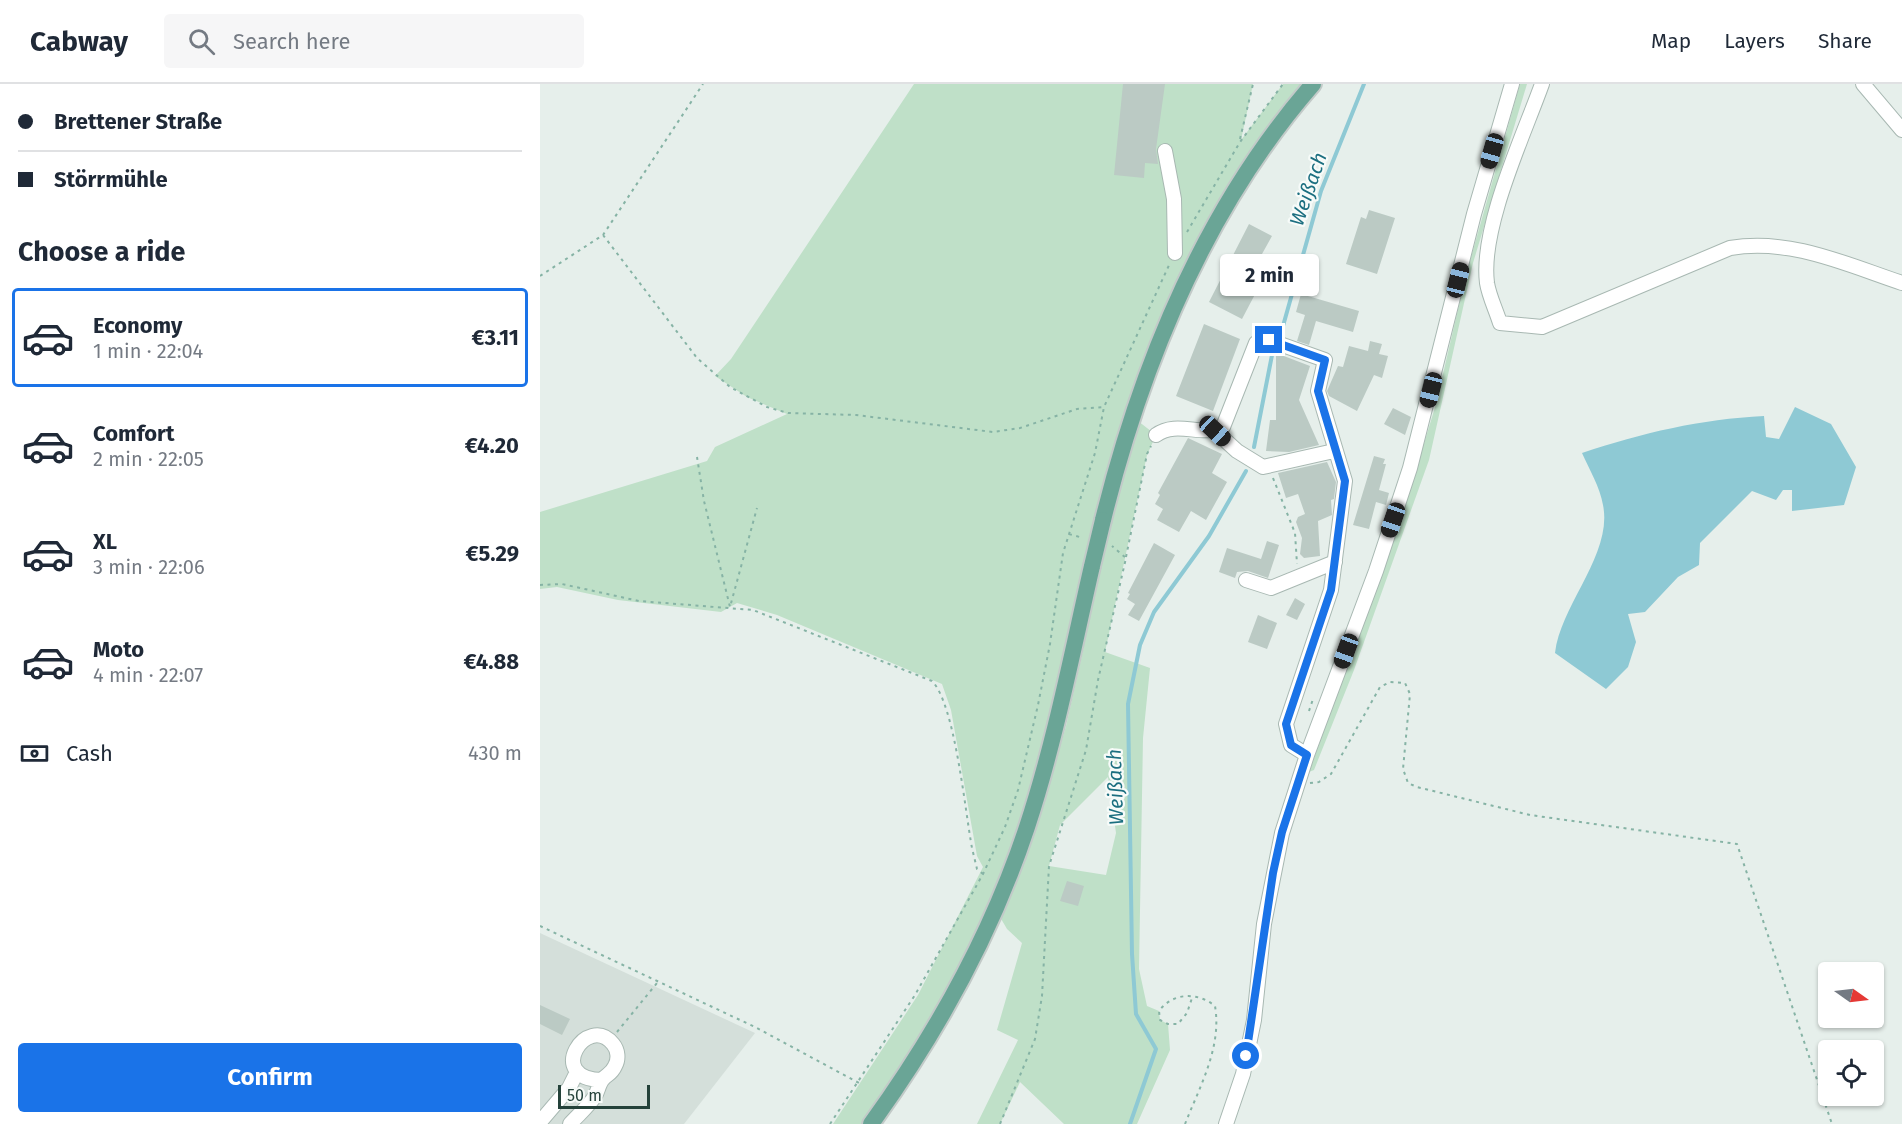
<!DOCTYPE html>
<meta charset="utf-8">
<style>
:root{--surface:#fff;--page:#f6f6f7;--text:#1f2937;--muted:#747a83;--line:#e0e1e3;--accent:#1a73e8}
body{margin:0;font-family:"Fira Sans",sans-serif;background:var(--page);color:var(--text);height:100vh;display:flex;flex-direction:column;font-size:22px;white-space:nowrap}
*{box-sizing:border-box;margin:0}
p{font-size:20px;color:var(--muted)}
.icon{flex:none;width:33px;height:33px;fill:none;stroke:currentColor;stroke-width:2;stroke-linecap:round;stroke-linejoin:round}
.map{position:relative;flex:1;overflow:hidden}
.panel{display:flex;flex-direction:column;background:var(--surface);width:540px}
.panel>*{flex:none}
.banner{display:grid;align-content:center;height:132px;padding:0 18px;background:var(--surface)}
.needle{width:39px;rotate:104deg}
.buttons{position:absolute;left:1278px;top:878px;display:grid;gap:12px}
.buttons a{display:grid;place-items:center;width:66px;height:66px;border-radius:6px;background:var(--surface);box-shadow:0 2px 4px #0004;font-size:30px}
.scale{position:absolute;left:18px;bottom:15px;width:92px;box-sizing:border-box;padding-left:6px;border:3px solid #24423a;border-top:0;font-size:16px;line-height:21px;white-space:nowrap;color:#24423a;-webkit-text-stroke:4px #f7fbf9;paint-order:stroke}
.end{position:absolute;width:27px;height:27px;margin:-14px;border:8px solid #1a73e8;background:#fff;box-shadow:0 0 0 3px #fff}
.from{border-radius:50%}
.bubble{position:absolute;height:42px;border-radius:6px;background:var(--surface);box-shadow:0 2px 4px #0004;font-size:20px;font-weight:700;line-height:42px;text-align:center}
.car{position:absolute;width:18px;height:36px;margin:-18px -9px;border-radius:8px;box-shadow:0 0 4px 2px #0007;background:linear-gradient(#222 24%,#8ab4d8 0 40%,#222 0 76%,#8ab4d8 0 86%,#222 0)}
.banner b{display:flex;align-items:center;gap:21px;height:57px;font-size:22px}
.banner b+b{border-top:2px solid var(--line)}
.banner i{width:15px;height:15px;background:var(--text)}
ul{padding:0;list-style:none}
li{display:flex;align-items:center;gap:18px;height:99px;margin:0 12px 9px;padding:0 6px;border:3px solid transparent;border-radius:6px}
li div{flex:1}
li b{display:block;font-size:22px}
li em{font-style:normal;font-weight:700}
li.current{border-color:var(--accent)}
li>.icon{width:54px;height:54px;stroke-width:1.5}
h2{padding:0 18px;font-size:27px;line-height:72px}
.pay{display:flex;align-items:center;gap:15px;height:66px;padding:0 18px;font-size:22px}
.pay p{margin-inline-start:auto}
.cta{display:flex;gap:12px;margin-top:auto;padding:12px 18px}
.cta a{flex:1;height:69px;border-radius:6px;background:var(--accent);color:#fff;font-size:24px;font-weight:700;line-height:69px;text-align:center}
header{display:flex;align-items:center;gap:36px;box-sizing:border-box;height:84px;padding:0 30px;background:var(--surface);border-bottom:2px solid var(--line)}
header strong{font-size:28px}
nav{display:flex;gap:33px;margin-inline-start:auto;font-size:21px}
.search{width:420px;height:54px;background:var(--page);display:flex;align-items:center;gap:15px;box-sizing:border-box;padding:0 21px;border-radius:6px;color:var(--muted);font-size:22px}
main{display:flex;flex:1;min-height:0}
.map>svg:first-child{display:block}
.built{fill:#d4dfda}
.green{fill:#bfe0c8;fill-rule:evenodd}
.water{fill:#8ec9d4}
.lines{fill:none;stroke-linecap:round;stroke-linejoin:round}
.stream{stroke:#8ec9d4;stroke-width:4}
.building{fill:#bbcac4}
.minor-casing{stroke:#a8b8b2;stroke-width:16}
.major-casing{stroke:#c2cac8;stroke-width:20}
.path{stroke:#86b3a5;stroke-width:2;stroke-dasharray:3 4.5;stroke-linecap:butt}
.minor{stroke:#fff;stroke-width:14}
.major{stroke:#6aa596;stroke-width:16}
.major-bridge-casing{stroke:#c2cac8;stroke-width:20;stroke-linecap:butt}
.major-bridge{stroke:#6aa596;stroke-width:16}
.route{stroke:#1a73e8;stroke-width:8}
.labels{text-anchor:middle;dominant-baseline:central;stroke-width:4.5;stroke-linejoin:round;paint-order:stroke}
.water-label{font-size:20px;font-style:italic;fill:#1c6f80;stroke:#f7fbf9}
</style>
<header>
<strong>Cabway</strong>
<div class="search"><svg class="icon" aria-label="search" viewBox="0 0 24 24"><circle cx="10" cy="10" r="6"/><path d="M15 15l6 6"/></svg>Search here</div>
<nav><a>Map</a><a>Layers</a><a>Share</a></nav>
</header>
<main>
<section class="panel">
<div class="banner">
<b><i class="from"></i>Brettener Straße</b>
<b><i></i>Störrmühle</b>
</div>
<h2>Choose a ride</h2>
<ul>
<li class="current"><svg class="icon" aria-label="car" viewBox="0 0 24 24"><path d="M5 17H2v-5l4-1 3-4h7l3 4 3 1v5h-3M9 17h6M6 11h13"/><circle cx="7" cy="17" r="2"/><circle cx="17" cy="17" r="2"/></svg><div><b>Economy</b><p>1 min · 22:04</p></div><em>€3.11</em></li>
<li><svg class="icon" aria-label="car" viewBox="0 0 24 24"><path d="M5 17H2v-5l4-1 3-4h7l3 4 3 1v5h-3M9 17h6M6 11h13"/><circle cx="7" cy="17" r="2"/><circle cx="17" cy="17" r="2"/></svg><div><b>Comfort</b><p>2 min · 22:05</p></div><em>€4.20</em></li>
<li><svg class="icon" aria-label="car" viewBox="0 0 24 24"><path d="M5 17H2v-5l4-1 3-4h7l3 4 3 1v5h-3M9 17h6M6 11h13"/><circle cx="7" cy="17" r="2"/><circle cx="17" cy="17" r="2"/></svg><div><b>XL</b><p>3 min · 22:06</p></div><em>€5.29</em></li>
<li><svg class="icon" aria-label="car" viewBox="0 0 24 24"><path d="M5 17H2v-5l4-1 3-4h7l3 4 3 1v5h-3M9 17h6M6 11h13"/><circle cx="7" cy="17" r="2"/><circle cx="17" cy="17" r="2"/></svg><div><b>Moto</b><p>4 min · 22:07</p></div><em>€4.88</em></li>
</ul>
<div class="pay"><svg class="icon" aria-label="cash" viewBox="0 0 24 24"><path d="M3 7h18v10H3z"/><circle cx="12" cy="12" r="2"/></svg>Cash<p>430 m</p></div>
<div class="cta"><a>Confirm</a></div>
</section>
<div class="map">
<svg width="1362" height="1040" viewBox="0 0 1362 1040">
<rect width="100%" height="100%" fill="#e6efeb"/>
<path class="built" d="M0 849 215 949 144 1040H0Z"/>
<path class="green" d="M374 0H713L701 56 743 0H762L709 69 714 79 645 196 598 337 616 351 607 371 565 568 610 584 603 654 599 885 607 922 619 927 620 936 628 940 630 966 597 1040H524L480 998 460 1040H437L478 956 457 946 482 859 467 845 460 833 495 748 526 642 544 562 527 561C511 621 499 683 478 742 443 842 388 956 322 1040H293L378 911 443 783 437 772 411 626 402 600 237 531 197 519 181 528 78 516 17 503 0 505V428L167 377 175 363 247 330 207 313 175 292 191 275ZM568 693 576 749 566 791 509 782 520 741Z
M980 0H987L933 179 889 376 814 586 774 686 769 688 869 409 896 320 926 191Z"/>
<path class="water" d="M1255 323 1291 340 1316 383 1304 421 1252 427V406H1243L1236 416 1212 407 1160 459 1159 481 1138 493 1105 528 1088 530 1096 558 1088 583 1066 605 1015 569C1021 520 1073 470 1063 421 1060 403 1049 385 1042 369 1102 349 1161 335 1224 332L1226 353 1239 355Z"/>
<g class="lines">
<path class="stream" d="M714 363 733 266 743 242 781 107 824 0
M590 1040 616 965 596 930 592 870 588 620 600 561 614 528 669 452 706 387"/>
</g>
<path class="building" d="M583 0H625L616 65 618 80 605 79 604 94 574 91Z
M829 126 855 134 837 190 806 180 821 133 826 135Z
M709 140 732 152 722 170 733 176 702 235 669 218Z
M761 210 819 227 813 248 776 237 769 261 757 257 765 231 756 228Z
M664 240 700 255 673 327 636 312Z
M830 257 842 260 839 270 848 272 842 294 834 291 817 327 789 312 787 307 798 282 803 283 809 262 828 267Z
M736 269 770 282 759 316 779 361 749 368 726 367 730 336H736Z
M853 324 871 333 865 351 844 340Z
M648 354 682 370 672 389 687 398 666 436 651 427 639 448 617 436 623 425 615 420 620 411 618 409Z
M834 372 845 375 843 380H846L839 406 849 409 846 421 836 418 829 445 813 441Z
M787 378 796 398 794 415 791 416 792 431 778 437 780 472 764 474 760 470 762 454 756 438 758 433 765 430 758 410 746 414 738 389Z
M727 457 739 461 728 494 708 487 697 488 695 494 679 488 687 464 721 475Z
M614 459 635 471 599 537 588 531 595 520 587 515 590 510 588 509Z
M755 514 765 520 757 536 746 531Z
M718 531 737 539 727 565 708 558Z
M527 797 544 802 538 822 520 817Z
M0 921 30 935 22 951 0 940Z"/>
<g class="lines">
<g class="minor-casing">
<path id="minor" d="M1002 0C983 53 940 144 947 199 949 212 956 226 960 239L1002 243 1190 164C1251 154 1305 180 1362 199
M1323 0 1362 46
M625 67 634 115 635 169
M675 347 697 367 723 383 794 367
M616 351C637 336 661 353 683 343L716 259 723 254 785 276 778 307 805 397 791 506 746 640 751 661 767 671
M706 496 731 504 795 478
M0 1038 29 1004 37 988
M30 1040C38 1031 49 1022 55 1012 58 1007 59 999 63 995 68 990 72 989 75 982 79 975 78 966 73 960 47 928 4 995 62 996
M686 1040 703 990 714 936 724 840 742 749 767 671 836 487 870 384 934 130 972 0"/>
</g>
<g class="major-casing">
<path id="major" d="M563 436C602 278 665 124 773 0
M331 1040C396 950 452 849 487 743 515 658 532 569 552 482"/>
</g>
<path class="path" d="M700 55 713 0
M647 148 700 58 743 0
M63 151 157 274 190 303 227 323 248 329 316 331 453 348 480 344 537 325 564 323
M0 192 63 151 163 0
M157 373 164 417 190 523 217 424
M733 394 755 449 757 480
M529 450 543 454
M586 473 607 370 611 362
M0 501 22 500 99 517 213 526 392 597C415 620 425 727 432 764L437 785 443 790
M769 627 773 615
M770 699 779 698 791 690 840 603 850 598 865 599 870 610 863 685 868 699 877 703 990 731 1197 760 1292 1040
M0 842 215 943 319 999
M77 948 117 899
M290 1040 375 911 443 790 465 743 478 706 498 621 510 560 523 469 555 369 564 323 630 179
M460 1040 495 955 502 912 509 782 546 666 558 596 586 474 572 462
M645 1040C660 1002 682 963 675 922 658 908 633 908 619 927L620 936 628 940H638L647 929 652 914"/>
<use href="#minor" class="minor"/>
<use href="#major" class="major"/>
<g class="major-bridge-casing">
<path id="major-bridge" d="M552 482 563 436"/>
</g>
<use href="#major-bridge" class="major-bridge"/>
</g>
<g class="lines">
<path class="route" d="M706 972 733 789 742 748 767 671 751 661 746 640 791 506 805 397 778 307 785 276 729 256"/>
</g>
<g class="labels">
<g class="water-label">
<text transform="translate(768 105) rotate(-71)">Weißach</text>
<text transform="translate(575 703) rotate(-92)">Weißach</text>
</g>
</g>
</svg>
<div class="buttons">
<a><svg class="needle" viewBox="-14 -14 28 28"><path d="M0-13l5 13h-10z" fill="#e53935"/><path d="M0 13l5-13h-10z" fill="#747a83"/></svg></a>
<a><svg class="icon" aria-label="locate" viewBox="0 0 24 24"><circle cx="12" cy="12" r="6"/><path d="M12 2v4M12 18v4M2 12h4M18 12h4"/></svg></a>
</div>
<div class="scale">50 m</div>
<i class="end from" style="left:706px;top:972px"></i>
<i class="end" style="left:729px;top:256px"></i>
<div class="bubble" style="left:680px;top:170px;width:99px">2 min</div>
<i class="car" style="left:952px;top:67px;rotate:196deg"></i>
<i class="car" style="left:918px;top:196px;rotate:14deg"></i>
<i class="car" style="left:891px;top:306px;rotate:194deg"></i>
<i class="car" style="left:675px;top:347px;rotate:133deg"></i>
<i class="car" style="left:853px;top:436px;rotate:199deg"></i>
<i class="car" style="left:806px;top:567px;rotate:200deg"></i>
</div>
</main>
